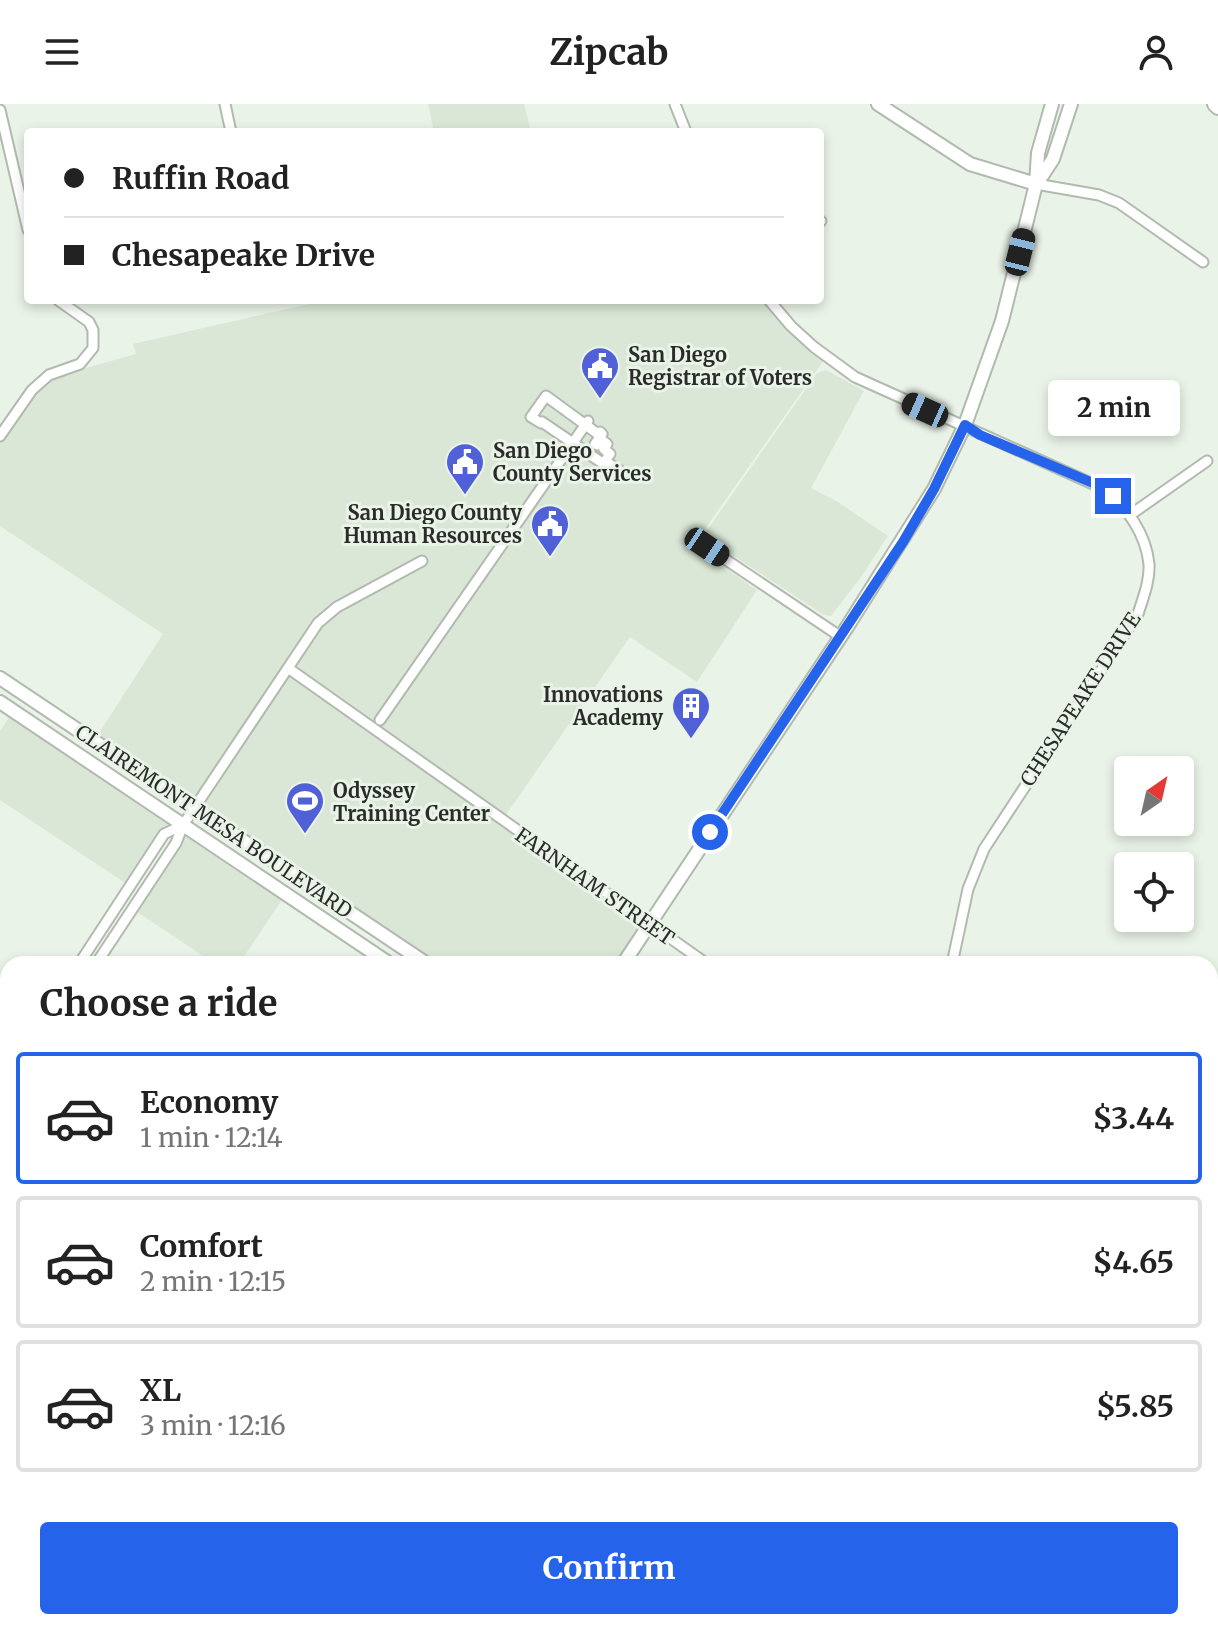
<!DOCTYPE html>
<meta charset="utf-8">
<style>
:root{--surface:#fff;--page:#f2f2f2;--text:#222;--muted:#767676;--line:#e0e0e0;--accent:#2563eb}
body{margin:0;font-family:Merriweather,serif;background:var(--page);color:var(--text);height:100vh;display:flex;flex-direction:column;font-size:30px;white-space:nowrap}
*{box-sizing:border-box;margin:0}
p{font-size:26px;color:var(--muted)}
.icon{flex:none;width:44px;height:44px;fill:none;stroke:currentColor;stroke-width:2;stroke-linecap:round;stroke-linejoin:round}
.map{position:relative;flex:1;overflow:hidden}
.details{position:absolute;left:0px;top:852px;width:1218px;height:674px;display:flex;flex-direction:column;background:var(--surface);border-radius:24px 24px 0 0;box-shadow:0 4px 12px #0003}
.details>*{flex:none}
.top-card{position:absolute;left:24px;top:24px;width:800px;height:176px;border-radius:8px;box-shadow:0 4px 12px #0003;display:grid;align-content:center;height:176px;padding:0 40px;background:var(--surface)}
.needle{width:52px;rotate:34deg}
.tools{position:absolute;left:1114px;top:652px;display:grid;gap:16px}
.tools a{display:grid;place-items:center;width:80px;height:80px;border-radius:8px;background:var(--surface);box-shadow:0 4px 12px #0003;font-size:40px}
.end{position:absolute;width:36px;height:36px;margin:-18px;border:10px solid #2563eb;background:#fff;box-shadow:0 0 0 4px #fff}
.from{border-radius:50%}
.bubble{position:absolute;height:56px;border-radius:8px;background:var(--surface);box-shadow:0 4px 12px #0003;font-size:26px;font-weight:700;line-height:56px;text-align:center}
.car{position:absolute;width:24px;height:48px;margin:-24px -12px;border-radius:10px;box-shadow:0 0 6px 2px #0007;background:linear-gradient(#222 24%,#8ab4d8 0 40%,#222 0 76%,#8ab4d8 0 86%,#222 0)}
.top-card b{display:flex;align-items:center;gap:28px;height:76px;font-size:30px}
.top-card b+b{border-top:2px solid var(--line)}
.top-card i{width:20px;height:20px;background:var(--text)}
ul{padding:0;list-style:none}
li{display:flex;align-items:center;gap:24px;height:132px;margin:0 16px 12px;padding:0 24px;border:4px solid var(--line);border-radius:8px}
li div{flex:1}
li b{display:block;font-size:30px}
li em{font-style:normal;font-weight:700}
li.active{border-color:var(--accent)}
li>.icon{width:72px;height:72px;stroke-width:1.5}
h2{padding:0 40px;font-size:36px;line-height:96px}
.primary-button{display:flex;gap:16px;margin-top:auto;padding:16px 40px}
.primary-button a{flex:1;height:92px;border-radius:8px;background:var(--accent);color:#fff;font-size:32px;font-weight:700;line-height:92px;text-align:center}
header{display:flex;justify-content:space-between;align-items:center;height:104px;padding:0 40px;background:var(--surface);font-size:36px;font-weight:700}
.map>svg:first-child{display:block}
.built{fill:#dae7d6}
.green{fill:#c9dfc4}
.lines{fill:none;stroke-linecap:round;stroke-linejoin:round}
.minor-casing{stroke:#b2bab0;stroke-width:13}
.major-casing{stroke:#b2bab0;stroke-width:16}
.highway-casing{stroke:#b2bab0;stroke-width:18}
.minor{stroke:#fff;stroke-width:9}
.major{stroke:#fff;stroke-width:12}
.highway{stroke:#fff;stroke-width:14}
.route{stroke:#2563eb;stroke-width:10}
.labels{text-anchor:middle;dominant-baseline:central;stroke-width:6;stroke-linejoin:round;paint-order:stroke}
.poi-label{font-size:20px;font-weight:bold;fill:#292c28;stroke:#eaf3e8;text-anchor:start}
.street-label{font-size:20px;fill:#292c28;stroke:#eaf3e8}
</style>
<header><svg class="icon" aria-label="menu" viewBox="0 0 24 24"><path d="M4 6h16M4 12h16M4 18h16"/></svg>Zipcab<svg class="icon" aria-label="person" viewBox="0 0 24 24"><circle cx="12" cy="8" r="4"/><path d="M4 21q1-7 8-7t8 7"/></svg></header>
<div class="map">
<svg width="1218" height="1525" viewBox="0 0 1218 1525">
<rect width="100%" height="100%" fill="#eaf3e8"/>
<path class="built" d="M428 0H524L531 28H434Z
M326 196H763L773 209 824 256 693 442 757 486 697 578 630 533 505 712 645 818 616 860H431L95 635 163 530 0 422V326L32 279 136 250 133 240Z
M826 266 864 287 811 384 838 398 888 432 861 473 831 512 824 511 703 432 817 269Z
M12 609 177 720 133 784 0 696V627Z
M186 726 285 791 239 860H215L134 806Z"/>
<path class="green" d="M1218 1168V1525H1090L1093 1518H1210V1190Z"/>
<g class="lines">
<g class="minor-casing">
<path id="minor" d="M225 0 231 28
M675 0 686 28
M0 6 28 126
M1036 80 1099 91 1119 99 1203 158
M820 118 821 117
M769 196 791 222 814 243 855 273 1104 385C1127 403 1146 430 1149 460 1150 477 1143 494 1138 510L984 745 968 785 952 860
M546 292 598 330 600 328 602 330 595 340 598 341 602 336 607 340 604 345 610 350 605 357 619 366 617 369 542 318 541 319 531 313Z
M0 332 32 286 49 271 80 260 93 244V226L89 218 58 196
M1130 411 1207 357
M704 441 841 533
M288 564 707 860
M380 616 588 317
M79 860 164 730 183 721
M96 860 176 739 183 721 318 519 337 503 422 457
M0 977 8 965
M0 1002 8 990
M0 1412 8 1420
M0 1429 8 1437
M98 1518 104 1525
M495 1518 505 1525
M769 1518 770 1525
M110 1525 115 1518
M607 1525 612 1518"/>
</g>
<g class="major-casing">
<path id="major" d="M878 0 970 60 1036 80
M1038 78 1053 55 1071 0
M0 574 427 860
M0 598 390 860
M623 860 847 523 934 385 965 321 1002 217 1036 80 1038 49 1052 0
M0 906 8 911
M1210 1109 1218 1111
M1210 1126 1218 1127
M75 1525 80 1518
M987 1525 989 1518"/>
</g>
<g class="highway-casing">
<path id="highway" d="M1215 0 1218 3
M1210 1412 1218 1384
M1210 1457 1218 1439
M1181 1525 1184 1518"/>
</g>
<use href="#minor" class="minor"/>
<use href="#major" class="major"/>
<use href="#highway" class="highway"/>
</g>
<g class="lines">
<path class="route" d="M710 728 903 438 934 385 965 321 980 331 1095 380 1113 392"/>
</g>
<defs>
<g id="civic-pin" transform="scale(2)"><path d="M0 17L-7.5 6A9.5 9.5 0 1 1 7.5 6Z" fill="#5061d7" stroke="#eaf3e8"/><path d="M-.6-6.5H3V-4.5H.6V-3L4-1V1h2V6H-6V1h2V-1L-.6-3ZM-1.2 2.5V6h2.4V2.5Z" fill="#fff"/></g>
<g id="building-pin" transform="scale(2)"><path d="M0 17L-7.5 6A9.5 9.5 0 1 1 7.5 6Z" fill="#5061d7" stroke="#eaf3e8"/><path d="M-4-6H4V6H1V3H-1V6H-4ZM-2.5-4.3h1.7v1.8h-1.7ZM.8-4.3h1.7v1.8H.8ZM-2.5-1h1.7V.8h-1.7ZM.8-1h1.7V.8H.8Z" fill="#fff"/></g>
<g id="stadium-pin" transform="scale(2)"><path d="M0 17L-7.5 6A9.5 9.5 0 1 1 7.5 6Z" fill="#5061d7" stroke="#eaf3e8"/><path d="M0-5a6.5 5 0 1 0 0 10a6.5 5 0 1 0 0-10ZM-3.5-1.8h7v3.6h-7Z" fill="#fff"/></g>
</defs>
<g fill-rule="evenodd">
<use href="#civic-pin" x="600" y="262"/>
<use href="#civic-pin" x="465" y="358"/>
<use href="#civic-pin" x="550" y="420"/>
<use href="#building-pin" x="691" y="602"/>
<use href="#stadium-pin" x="305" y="697"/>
</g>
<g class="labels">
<g class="poi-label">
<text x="628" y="250">San Diego<tspan x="628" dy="23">Registrar of Voters</tspan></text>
<text x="493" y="346">San Diego<tspan x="493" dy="23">County Services</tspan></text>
<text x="522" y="408" text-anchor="end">San Diego County<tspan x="522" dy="23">Human Resources</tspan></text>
<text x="663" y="590" text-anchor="end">Innovations<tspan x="663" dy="23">Academy</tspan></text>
<text x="333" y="686">Odyssey<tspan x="333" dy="23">Training Center</tspan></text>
</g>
<g class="street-label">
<text transform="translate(1080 595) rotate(-57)">CHESAPEAKE DRIVE</text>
<text transform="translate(214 717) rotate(34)">CLAIREMONT MESA BOULEVARD</text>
<text transform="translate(595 782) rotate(35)">FARNHAM STREET</text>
</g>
</g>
</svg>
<div class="tools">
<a><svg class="needle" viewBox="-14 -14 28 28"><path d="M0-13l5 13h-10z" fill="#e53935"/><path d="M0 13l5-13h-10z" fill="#767676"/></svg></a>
<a><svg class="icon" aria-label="locate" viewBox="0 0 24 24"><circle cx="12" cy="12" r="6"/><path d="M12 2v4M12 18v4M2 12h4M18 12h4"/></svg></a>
</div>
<i class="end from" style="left:710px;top:728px"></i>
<i class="end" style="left:1113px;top:392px"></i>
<div class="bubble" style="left:1048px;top:276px;width:132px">2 min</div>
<i class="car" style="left:1020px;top:148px;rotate:14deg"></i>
<i class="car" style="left:925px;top:306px;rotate:294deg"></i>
<i class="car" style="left:707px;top:443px;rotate:124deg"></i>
<div class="top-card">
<b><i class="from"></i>Ruffin Road</b>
<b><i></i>Chesapeake Drive</b>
</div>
<section class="details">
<h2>Choose a ride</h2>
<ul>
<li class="active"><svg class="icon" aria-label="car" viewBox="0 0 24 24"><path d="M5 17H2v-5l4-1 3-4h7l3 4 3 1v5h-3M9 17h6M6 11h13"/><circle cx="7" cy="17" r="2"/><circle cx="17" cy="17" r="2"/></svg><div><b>Economy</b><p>1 min · 12:14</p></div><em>$3.44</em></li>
<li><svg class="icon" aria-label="car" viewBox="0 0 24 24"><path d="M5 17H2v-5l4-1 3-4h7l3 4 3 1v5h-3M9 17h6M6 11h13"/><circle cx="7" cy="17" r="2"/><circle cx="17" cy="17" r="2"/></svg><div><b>Comfort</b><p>2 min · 12:15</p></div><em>$4.65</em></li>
<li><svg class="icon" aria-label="car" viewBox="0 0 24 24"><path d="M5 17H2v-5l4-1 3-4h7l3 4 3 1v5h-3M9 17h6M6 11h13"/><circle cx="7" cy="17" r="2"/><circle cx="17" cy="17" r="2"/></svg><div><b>XL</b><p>3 min · 12:16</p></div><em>$5.85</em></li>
</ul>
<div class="primary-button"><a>Confirm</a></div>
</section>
</div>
